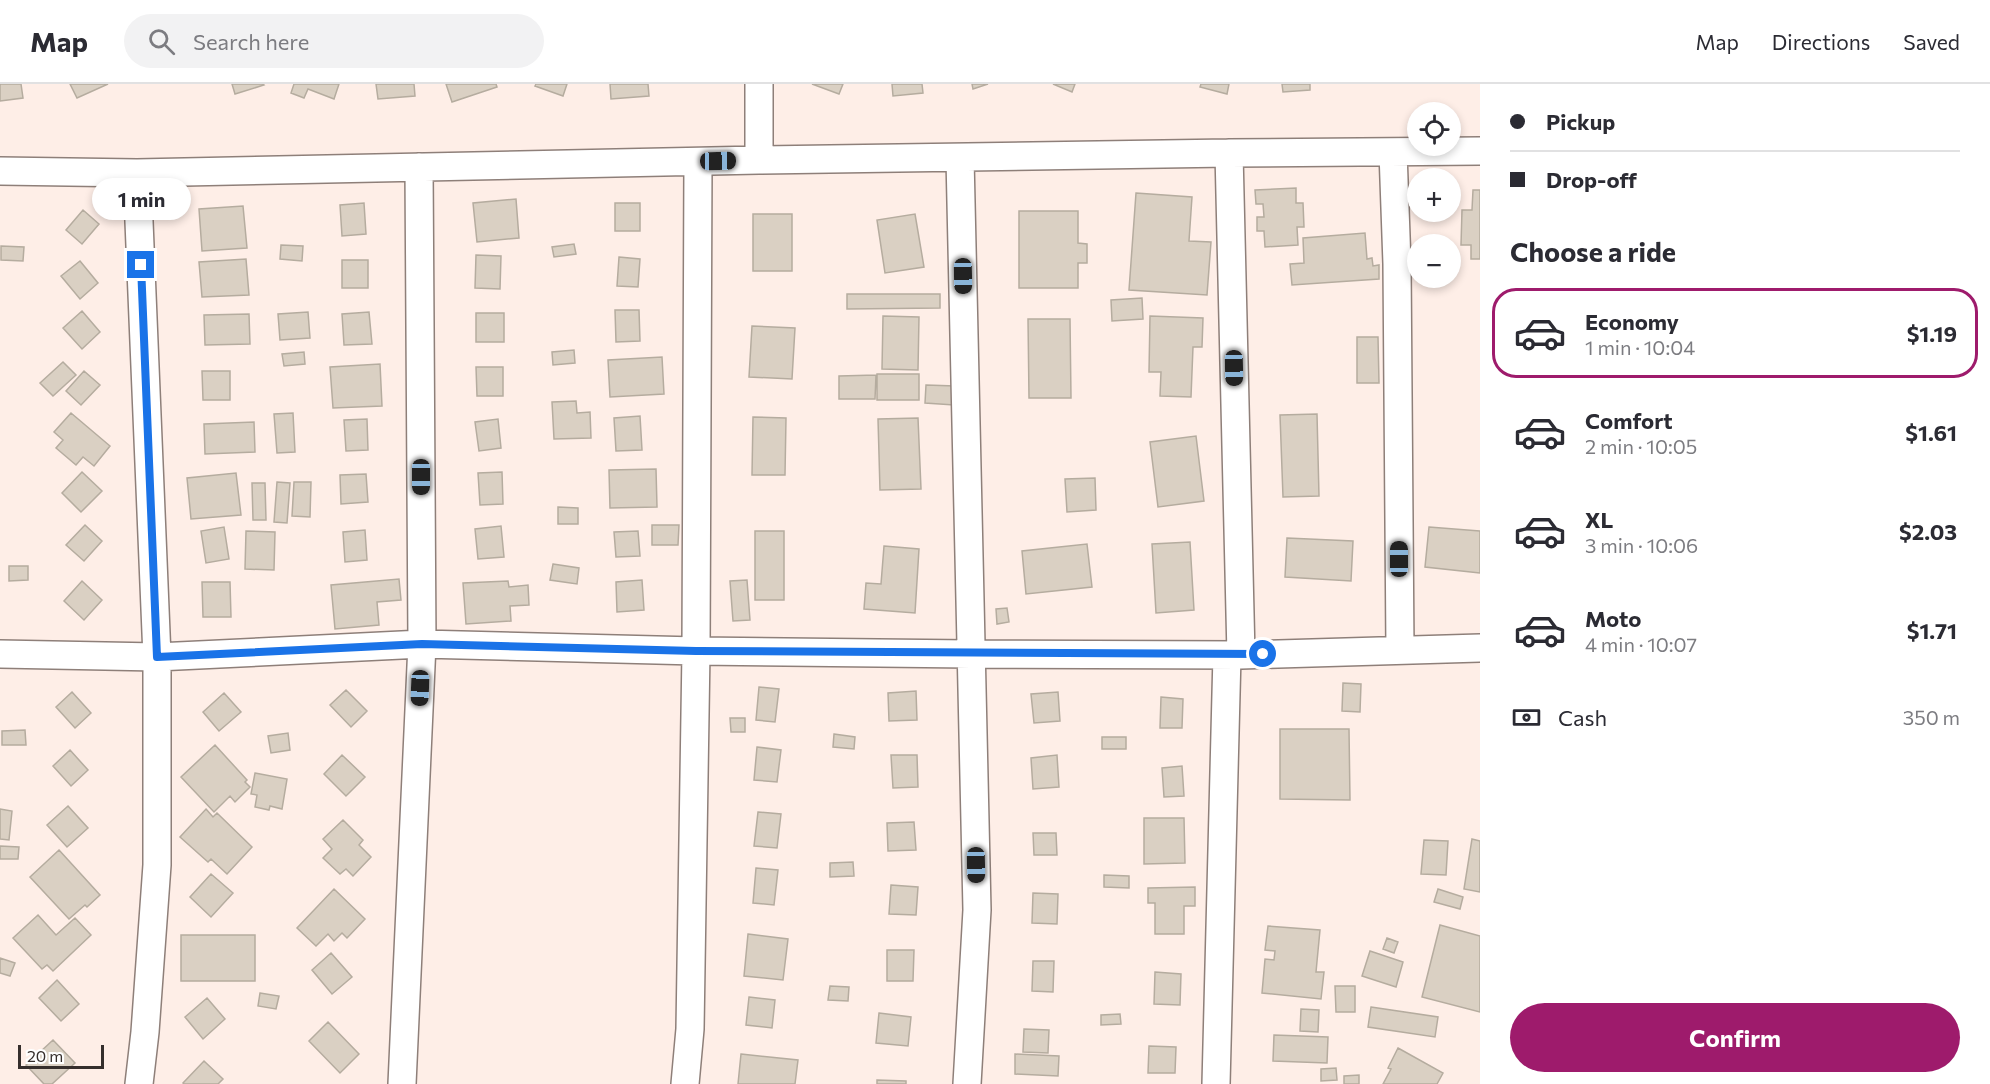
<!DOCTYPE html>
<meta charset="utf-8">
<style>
:root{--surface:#fff;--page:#f2f2f3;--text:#2b2b33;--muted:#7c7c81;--line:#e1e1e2;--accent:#9e1b6c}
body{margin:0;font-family:Commissioner,sans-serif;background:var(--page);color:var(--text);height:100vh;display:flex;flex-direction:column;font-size:22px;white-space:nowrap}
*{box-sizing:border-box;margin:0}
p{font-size:20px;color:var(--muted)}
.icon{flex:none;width:33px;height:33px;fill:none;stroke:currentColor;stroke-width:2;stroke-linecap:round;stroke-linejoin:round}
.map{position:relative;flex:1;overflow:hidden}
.drawer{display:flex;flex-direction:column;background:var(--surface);width:510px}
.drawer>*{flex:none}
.hud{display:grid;align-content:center;height:132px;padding:0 30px;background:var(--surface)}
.tools{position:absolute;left:1407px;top:18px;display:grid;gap:12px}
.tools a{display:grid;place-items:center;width:54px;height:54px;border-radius:50%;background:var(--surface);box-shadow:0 3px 9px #0003;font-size:30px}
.scale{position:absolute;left:18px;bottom:15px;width:86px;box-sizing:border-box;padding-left:6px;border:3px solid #352e2c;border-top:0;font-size:16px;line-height:21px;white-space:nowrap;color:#352e2c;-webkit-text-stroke:4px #fff;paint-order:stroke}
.end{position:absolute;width:27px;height:27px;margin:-14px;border:8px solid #1a73e8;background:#fff;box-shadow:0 0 0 3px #fff}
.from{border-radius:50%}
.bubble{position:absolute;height:42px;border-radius:21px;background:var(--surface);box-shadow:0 3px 9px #0003;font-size:20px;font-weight:700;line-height:42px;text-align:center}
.car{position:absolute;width:18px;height:36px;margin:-18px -9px;border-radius:8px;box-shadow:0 0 4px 2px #0007;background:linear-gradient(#222 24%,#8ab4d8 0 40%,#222 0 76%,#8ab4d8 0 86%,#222 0)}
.hud b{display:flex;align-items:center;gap:21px;height:57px;font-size:22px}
.hud b+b{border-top:2px solid var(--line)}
.hud i{width:15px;height:15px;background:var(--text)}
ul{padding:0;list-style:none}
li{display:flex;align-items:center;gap:18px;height:90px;margin:0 12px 9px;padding:0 18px;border:3px solid transparent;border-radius:24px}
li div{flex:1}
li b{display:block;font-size:22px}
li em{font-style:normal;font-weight:700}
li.selected{border-color:var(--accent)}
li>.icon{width:54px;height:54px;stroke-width:1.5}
h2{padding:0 30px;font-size:27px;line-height:72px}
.pay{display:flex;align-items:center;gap:15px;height:66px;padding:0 30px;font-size:22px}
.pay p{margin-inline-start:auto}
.primary-button{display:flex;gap:12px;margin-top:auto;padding:12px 30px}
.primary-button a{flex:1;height:69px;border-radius:36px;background:var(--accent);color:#fff;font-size:24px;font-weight:700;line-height:69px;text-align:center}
header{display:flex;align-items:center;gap:36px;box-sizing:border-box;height:84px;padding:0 30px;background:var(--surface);border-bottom:2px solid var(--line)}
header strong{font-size:28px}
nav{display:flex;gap:33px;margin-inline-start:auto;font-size:21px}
.search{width:420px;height:54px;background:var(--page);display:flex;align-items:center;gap:15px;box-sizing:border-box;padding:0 21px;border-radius:33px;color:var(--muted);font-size:22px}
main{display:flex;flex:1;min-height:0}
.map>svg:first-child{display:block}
.building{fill:#dad0c3;stroke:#b5ac9f;stroke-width:1.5}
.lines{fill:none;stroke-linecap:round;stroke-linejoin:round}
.minor-casing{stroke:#8e7f79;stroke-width:30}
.minor{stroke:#fff;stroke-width:27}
.route{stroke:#1a73e8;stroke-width:8}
</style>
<header>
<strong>Map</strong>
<div class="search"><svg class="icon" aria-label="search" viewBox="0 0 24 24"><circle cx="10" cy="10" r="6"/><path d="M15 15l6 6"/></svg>Search here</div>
<nav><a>Map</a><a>Directions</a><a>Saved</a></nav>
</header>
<main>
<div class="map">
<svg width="1480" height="1000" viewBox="0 0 1480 1000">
<rect width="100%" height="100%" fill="#feeee7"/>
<path class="building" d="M0 0H21L23 14 0 17Z
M70 0H108L77 14Z
M232 0H263L264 1 235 10Z
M294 0H339L334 15 308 5 304 14 291 9Z
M376 0H414L415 12 378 15Z
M446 0H496L497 3 452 18Z
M536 0H567L563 12 535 2Z
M610 0H648L649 12 611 15Z
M812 0H843L839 10Z
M892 0H922L923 9 893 12Z
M972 0H988L973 5Z
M1053 0H1075L1072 8Z
M1201 0H1229L1227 10 1200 3Z
M1282 0H1310V6L1283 8Z
M1296 104V119H1303L1304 143H1297L1298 161 1265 163 1264 147H1257V133H1264L1263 120H1256L1255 106Z
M1473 106H1480V175H1471V161H1461L1462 126H1472Z
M1136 109 1192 113 1189 157 1211 158 1207 211 1129 206Z
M516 115 519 154 477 158 473 119Z
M364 119 366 150 342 152 340 121Z
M615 119H640V147H615Z
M243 122 247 164 202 167 199 125Z
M83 126 99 140 82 160 66 146Z
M1019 127H1078V159L1087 160V179H1078V204H1019Z
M753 130H792V187H753Z
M915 130 924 183 885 189 877 136Z
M1365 149 1367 175 1372 174 1373 182 1379 181V195L1292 201 1290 180 1304 179 1303 154Z
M574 160 576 170 554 173 552 163Z
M281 161 303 162 302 177 280 175Z
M1 162 24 163 23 177 1 176Z
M476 171 501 172 500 205 475 204Z
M619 173 640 175 638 203 617 202Z
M246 175 249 211 202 213 199 178Z
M342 176H368V204H342Z
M80 177 98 199 80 215 61 192Z
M847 210H940V224L847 225Z
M1142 214 1143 235 1112 237 1111 216Z
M615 226H639L640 257 616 258Z
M82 227 100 248 82 265 63 244Z
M308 228 310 254 280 256 278 230Z
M369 228 372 260 344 261 342 230Z
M476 229H504V258H476Z
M249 230 250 260 205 261 204 231Z
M883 232 919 233 918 286 882 285Z
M1150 232 1203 234 1202 263H1193L1191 313 1160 312 1161 288H1149Z
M1028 235H1070L1071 314H1029Z
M752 242 795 244 792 295 749 293Z
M1357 253H1378L1379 299H1357Z
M574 266 575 279 553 281 552 268Z
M304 268 305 280 284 282 282 270Z
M662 273 664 310 610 313 608 276Z
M63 278 76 291 53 312 40 299Z
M380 280 382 322 333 324 330 283Z
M476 283H503V312H477Z
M84 287 100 301 81 321 66 307Z
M202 287H230V316H203Z
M877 290H919V316H877Z
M876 291 875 315H839V292Z
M926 301 955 302 954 321 925 319Z
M576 317 577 329 590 328 591 354 554 355 552 318Z
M71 329 110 362 94 382 83 373 76 381 56 364 63 356 54 348Z
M293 329 295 368 277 369 274 330Z
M1317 330 1319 412 1283 413 1280 331Z
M640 332 642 366 616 367 614 334Z
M753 333 786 334 785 391H752Z
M918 334 921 405 880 406 878 335Z
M367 335 368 366 346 367 344 336Z
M498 335 501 364 479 367 475 338Z
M254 338 255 368 205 370 204 340Z
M1196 352 1204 417 1158 423 1150 358Z
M656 385 657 423 610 424 609 386Z
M82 388 102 407 81 428 62 409Z
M502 388 503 420 480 421 478 389Z
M236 389 241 431 191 435 187 394Z
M366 390 368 418 341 420 340 391Z
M1095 394 1096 426 1067 428 1065 395Z
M277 398 290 399 287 439 274 438Z
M294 398H311L310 433 292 432Z
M252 399H265L266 436H253Z
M558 423 578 424V440H558Z
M85 441 102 457 84 477 66 461Z
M652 441H679L678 461H652Z
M501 442 504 473 478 475 475 445Z
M224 443 229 475 206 479 201 447Z
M1429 443 1480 447V489L1425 483Z
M365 446 367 476 345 478 343 448Z
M246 447 275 448 274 486 245 485Z
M638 447 640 472 616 473 614 448Z
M755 447H784V516H755Z
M1287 454 1353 457 1351 497 1285 493Z
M1190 458 1194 526 1156 529 1152 460Z
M1087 460 1092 503 1026 510 1022 467Z
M884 462 919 465 915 529 864 525 866 499 881 500Z
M553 480 579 484 577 500 550 496Z
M9 482H28V496L9 497Z
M399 495 401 516 377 518 379 541 335 545 331 501Z
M642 496 644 526 617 528 616 498Z
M747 496 750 536 733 537 730 497Z
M82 497 102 516 84 536 64 517Z
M508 497 509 503 528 501 529 521 510 522 511 537 466 540 463 499Z
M202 498H230L231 533H203Z
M1007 524 1009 538 997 540 996 525Z
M1343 599 1361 600 1360 628 1342 627Z
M759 603 779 605 775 638 756 636Z
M346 606 367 627 351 643 330 621Z
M916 607 917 636 889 637 888 609Z
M72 608 91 629 75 644 56 623Z
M1058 608 1060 637 1034 639 1031 610Z
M224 609 241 628 219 647 203 628Z
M1161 613 1183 615 1182 644H1160Z
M730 634H745V648H731Z
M1280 645H1349L1350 716 1280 715Z
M25 646 26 661H2V647Z
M288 649 290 666 271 669 268 652Z
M834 650 855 653 854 665 833 663Z
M1102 653H1126V665H1102Z
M215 661 247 696 245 698 250 703 235 718 230 712 214 728 181 693Z
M757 663 781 666 777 698 754 696Z
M70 666 88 686 71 702 53 682Z
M342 671 365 693 346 712 324 690Z
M891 671H917L918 703 893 704Z
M1057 671 1059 703 1033 705 1031 674Z
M1182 682 1184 712 1164 713 1162 684Z
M255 689 287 695 282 725 270 722 269 726 255 723 257 711 251 710Z
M68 722 88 744 67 763 47 741Z
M0 725 12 727 9 756 0 755Z
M206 725 213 733 217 729 252 763 227 790 211 775 208 778 180 753Z
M758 728 781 730 777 764 754 762Z
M1144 734H1184L1185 779 1144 780Z
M343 736 363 756 359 761 371 773 353 792 346 785 340 790 323 774 332 765 323 755Z
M914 738 916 766 888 767 887 739Z
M1033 749H1056L1057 771H1034Z
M1472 755 1480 757V808L1464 805Z
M1424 756 1448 757 1446 791 1421 790Z
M0 762 19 763 18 775H0Z
M59 766 100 811 87 823 85 821 69 835 30 793Z
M853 778 854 792 830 793V779Z
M756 784 778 786 774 821 753 819Z
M211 790 233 809 211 833 190 813Z
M1104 791 1129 792V804L1104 803Z
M891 801 918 803 916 831 889 830Z
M1195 803V822H1184V850H1155V819H1148V804Z
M334 805 365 835 347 854 342 849 334 857 328 850 316 862 297 844Z
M1438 805 1463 813 1460 825 1434 818Z
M1033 809 1058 810 1057 840 1032 839Z
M38 831 56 851 75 834 91 851 53 887 47 881 42 885 13 854Z
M1440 841 1480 852V928L1422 913Z
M1268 842 1320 846 1316 888H1324L1321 915 1262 909 1265 875 1274 876 1275 867 1265 866Z
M748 850 788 855 783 896 744 892Z
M181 851H255V897H181Z
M1387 854 1398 858 1394 869 1383 865Z
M887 866H914L913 897H887Z
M1370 867 1403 878 1396 903 1362 892Z
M331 869 352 893 332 910 312 886Z
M0 874 15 879 10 892 0 889Z
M1033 877H1054L1053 908 1032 907Z
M1155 888 1181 890 1180 921 1154 920Z
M57 896 79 920 61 937 39 914Z
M830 902 849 903 848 917 828 916Z
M1335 902H1355V928H1336Z
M260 909 279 912 276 925 258 922Z
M749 913 775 916 772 944 746 941Z
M207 914 225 935 203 955 185 933Z
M1371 923 1438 933 1435 953 1368 943Z
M1301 925 1319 926 1318 948 1300 947Z
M879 929 911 933 908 962 876 959Z
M1120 930 1121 940 1101 941V931Z
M328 938 359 970 340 989 309 957Z
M1024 945 1049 946 1048 969 1023 968Z
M1274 951 1328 953 1327 979 1273 977Z
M53 956 75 979 52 1000H44L26 981Z
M1149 962 1176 963 1175 989H1148Z
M1398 964 1443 989 1437 1000H1383L1391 985 1388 984Z
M741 970 798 976 795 1000H738Z
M1015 970 1059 972 1058 992 1015 990Z
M204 977 223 995 218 1000H184L183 999Z
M1336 984 1337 996 1321 997V985Z
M1359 991V1000H1344V992Z
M877 996 906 997V1000H877Z"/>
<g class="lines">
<g class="minor-casing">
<path id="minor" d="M1393 68 1397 180 1400 566
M1229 69 1241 571
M960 74 977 826 967 1000
M759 76V0
M0 87 137 89 759 76 1229 69 1480 67
M137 89 157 573V781L145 948 139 1000
M0 570 157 573 422 560 696 567 971 570 1241 571 1480 564
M402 1000 422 560 419 83
M685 1000 690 945 696 567 698 78
M1216 1000 1227 571"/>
</g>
<use href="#minor" class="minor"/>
</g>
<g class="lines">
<path class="route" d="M141 181 157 573 422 560 696 567 1263 570"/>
</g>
</svg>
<div class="tools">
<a><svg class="icon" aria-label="locate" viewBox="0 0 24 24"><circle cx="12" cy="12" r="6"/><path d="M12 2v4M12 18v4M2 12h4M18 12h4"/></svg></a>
<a>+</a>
<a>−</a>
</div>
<div class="scale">20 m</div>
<i class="end from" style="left:1263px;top:570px"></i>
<i class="end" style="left:141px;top:181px"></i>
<div class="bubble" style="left:92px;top:94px;width:99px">1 min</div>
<i class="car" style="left:718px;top:77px;rotate:89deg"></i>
<i class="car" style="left:963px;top:192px;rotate:179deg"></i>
<i class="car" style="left:1234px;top:284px;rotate:179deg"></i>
<i class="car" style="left:421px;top:393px;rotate:180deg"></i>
<i class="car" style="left:1399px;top:475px;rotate:0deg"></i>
<i class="car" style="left:420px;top:604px;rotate:182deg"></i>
<i class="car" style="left:976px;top:781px;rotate:179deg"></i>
</div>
<section class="drawer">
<div class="hud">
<b><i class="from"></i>Pickup</b>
<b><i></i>Drop-off</b>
</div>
<h2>Choose a ride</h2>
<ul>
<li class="selected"><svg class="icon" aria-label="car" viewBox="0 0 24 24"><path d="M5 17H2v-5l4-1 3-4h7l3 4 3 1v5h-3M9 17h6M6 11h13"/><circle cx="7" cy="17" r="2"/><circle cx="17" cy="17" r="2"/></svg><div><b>Economy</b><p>1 min · 10:04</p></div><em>$1.19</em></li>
<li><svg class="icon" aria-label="car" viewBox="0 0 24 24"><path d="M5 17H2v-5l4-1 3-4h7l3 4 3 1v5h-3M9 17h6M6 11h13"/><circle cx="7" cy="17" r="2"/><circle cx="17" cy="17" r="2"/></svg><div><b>Comfort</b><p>2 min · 10:05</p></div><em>$1.61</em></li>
<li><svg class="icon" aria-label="car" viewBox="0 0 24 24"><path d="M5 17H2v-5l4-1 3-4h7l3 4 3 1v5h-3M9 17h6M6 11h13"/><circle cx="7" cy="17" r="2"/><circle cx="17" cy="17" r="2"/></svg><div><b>XL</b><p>3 min · 10:06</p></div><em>$2.03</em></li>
<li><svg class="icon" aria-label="car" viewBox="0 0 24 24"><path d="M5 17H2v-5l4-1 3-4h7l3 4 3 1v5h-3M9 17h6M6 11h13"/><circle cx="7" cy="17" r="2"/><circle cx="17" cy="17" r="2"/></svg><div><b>Moto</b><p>4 min · 10:07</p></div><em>$1.71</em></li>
</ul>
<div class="pay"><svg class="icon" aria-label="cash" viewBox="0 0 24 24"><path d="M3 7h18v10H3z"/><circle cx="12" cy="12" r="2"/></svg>Cash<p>350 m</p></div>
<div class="primary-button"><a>Confirm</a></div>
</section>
</main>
